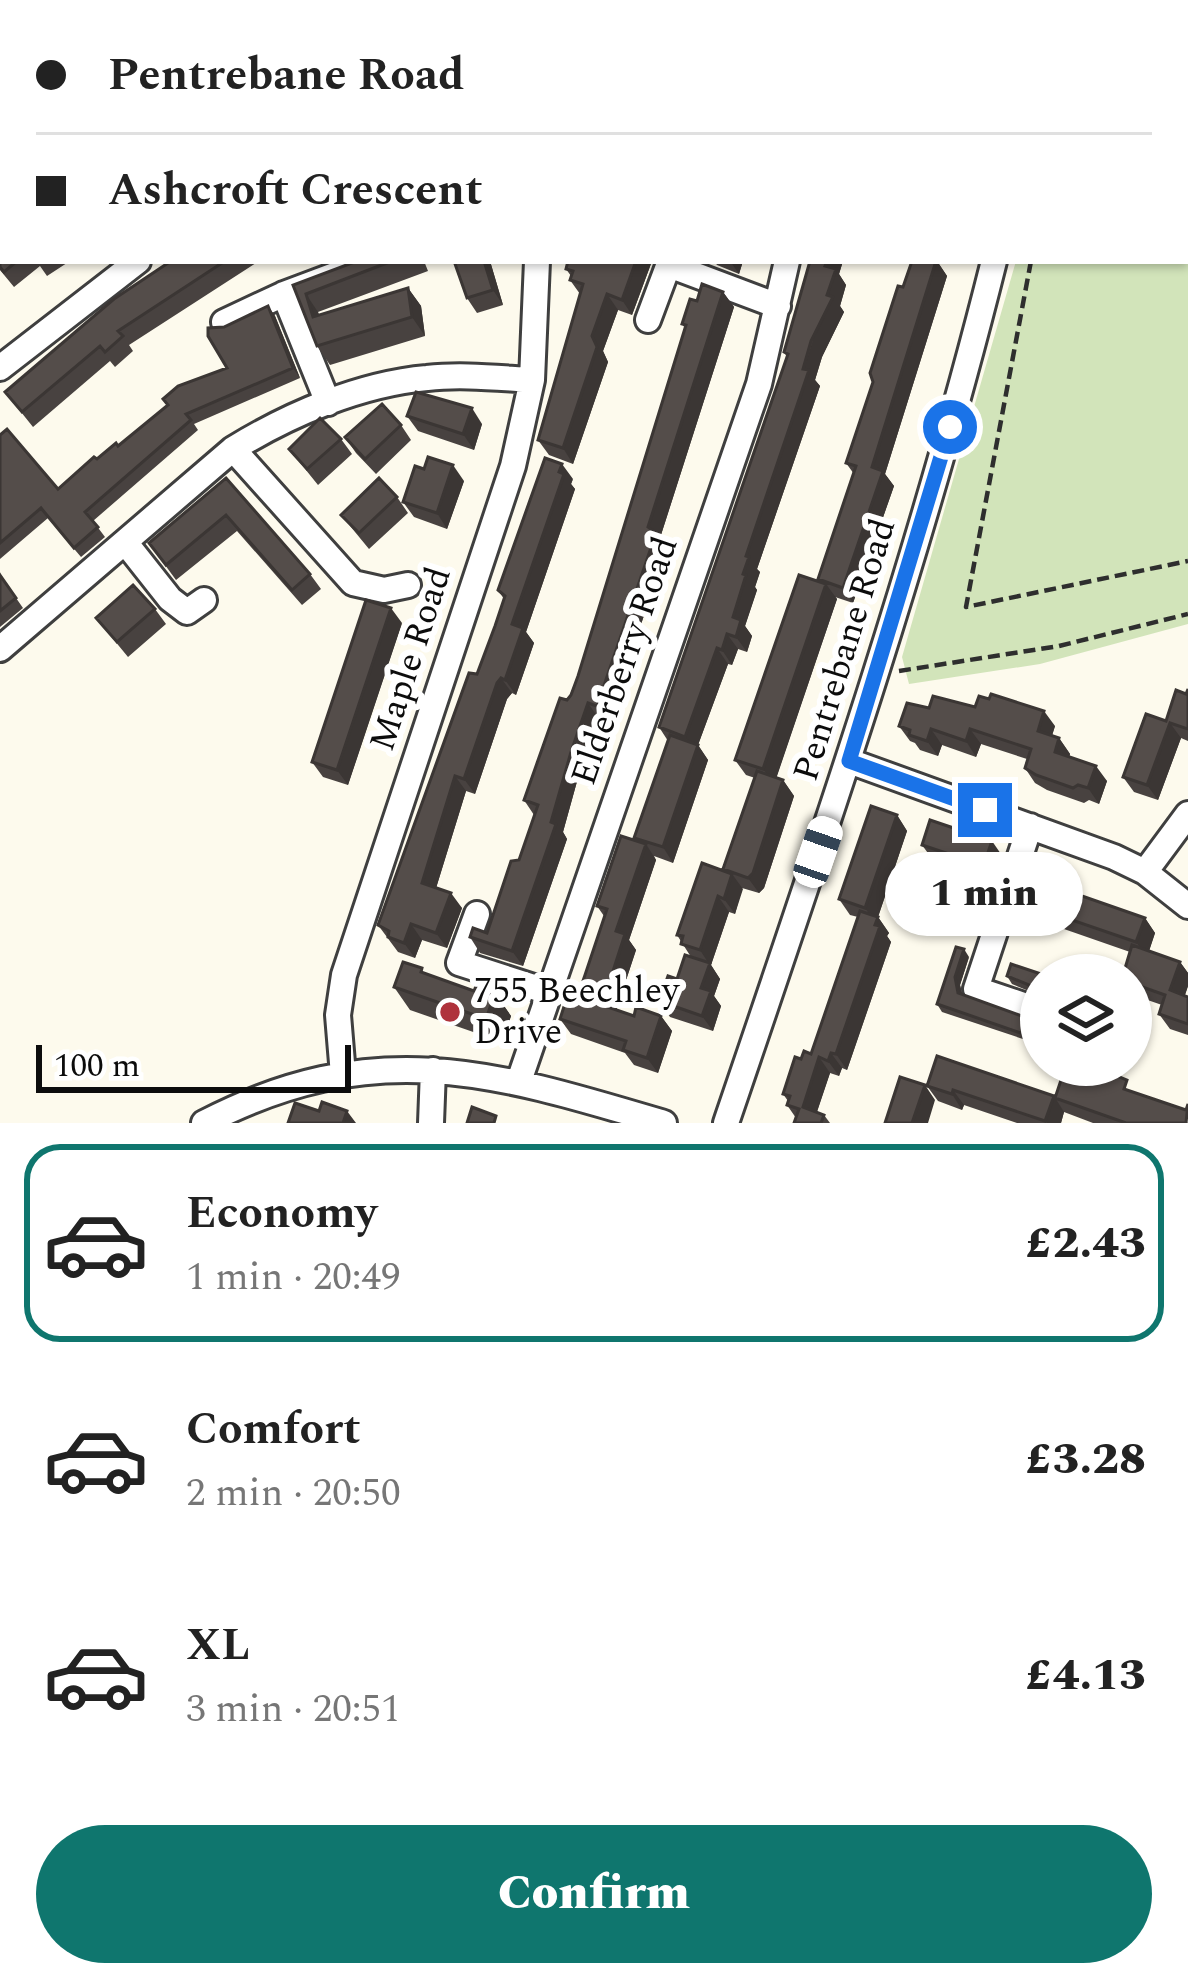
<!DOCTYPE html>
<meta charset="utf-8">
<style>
:root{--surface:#fff;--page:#f2f2f2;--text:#222;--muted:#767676;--line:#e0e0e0;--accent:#0f766e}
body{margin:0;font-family:Spectral,serif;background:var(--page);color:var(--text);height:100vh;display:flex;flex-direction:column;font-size:45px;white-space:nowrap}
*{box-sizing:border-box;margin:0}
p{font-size:39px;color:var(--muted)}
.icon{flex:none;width:66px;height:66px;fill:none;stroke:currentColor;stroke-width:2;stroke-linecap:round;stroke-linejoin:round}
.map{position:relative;height:1123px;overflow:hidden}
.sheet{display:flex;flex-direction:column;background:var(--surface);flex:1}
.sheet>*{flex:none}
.top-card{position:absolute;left:0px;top:0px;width:1188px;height:264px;box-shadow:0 3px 9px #0004;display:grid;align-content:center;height:264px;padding:0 36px;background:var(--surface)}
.tools{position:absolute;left:1020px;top:954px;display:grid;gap:24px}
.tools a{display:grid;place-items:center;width:132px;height:132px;border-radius:50%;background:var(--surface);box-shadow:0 3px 9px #0004;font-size:60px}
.scale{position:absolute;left:36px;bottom:30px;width:315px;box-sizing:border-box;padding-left:12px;border:6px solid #0c0c0c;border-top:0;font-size:33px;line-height:42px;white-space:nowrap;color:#0c0c0c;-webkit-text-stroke:9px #fff;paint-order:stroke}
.end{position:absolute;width:54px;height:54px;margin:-27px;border:15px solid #1a73e8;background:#fff;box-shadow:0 0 0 6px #fff}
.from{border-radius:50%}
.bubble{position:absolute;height:84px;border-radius:42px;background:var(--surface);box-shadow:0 3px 9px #0004;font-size:39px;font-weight:800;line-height:84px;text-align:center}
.car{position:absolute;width:36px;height:72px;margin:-36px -18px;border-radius:15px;box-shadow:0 0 9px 3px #0007;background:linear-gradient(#fff 24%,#345 0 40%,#fff 0 76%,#345 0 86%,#fff 0)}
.top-card b{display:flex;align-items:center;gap:42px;height:114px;font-size:45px}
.top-card b+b{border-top:3px solid var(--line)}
.top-card i{width:30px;height:30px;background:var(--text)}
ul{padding:21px 0 0;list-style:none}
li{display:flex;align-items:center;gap:36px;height:198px;margin:0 24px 18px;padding:0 12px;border:6px solid transparent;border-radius:36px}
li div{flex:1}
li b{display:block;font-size:45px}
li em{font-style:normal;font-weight:800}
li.current{border-color:var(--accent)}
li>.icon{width:108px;height:108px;stroke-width:1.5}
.button{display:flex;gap:24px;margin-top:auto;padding:24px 36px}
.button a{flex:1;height:138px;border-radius:72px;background:var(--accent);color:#fff;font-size:48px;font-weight:800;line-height:138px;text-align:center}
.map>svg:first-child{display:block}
.green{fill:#d2e4ba}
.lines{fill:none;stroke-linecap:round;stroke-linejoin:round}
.minor-casing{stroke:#3f3f3f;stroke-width:30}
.path{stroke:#2e2e2e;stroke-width:4.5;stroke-dasharray:12 6;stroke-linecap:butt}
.minor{stroke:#fff;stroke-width:24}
.wall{fill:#484240}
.shaded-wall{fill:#3b3634}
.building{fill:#544d4a;stroke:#3b3634;stroke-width:3}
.route{stroke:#1a73e8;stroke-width:15}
.poi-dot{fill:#af323c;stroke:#fff;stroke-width:4.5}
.labels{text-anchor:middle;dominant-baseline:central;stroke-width:12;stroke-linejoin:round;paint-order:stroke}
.street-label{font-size:36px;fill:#0c0c0c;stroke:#fff}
.poi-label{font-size:36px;fill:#0c0c0c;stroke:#fff;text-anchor:start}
</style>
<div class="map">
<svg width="1188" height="1123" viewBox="0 0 1188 1123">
<rect width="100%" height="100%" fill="#fdfaed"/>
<path class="green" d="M201 0H497L474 3Z
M1055 0H1188V624L1040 664 909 684 902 657 1016 261H1185V3H1054Z"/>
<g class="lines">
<g class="minor-casing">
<path id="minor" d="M880 0V3
M1038 3V0
M669 265 778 306
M284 294 328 403
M648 320 670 261
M224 322 284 294 372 261
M0 368 138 261
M233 449 353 583 384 590 408 585
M125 542 170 599 187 612 204 600
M0 649 233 449C290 414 360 384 427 378 462 374 497 378 532 380
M849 761 1114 857 1145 872 1188 906
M1030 826 976 989 1041 1011
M1145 872 1188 814
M477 914 459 963 549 992
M343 1075 338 1015 344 975 513 466 532 380 537 261
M519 1081 759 384 787 261
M204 1123C374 1035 493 1072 664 1123
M431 1123 433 1070
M726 1123C823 838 921 553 994 261"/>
</g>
<path class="path" d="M1079 3V0
M1031 261 966 607 1188 561
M899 671 1059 646 1188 614"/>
<use href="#minor" class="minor"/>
</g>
<path class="wall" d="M0 245 3 261H70L47 276 40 266 14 287 0 270Z
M171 261H259L129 345 133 351 115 367 110 361 33 427 5 392Z
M357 261H424L428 271 318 312 319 315 408 288 421 306 425 336 330 365 317 346 293 285Z
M454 261H490L503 305 477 313 467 298Z
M568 261H652L632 315 618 310 603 351 608 362 573 464 549 455 538 440 580 294 570 280 571 276 566 269Z
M714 261H743L739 274 717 265Z
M807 261H843L839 274 846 285 840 306 844 312 822 357 815 380 820 386 757 569 760 572 755 587 757 590 745 626 752 636 747 652 738 649 732 665 728 664 698 745 708 760 673 863 654 856 656 860 629 940 636 950 616 1010 634 1016H661L672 1031 658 1073 634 1065 625 1053 571 1034 560 1019 577 998 604 916 597 906 637 841 634 838 668 741 659 727 787 357 784 352 809 263Z
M937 261 947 276 885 474 894 486 853 603 835 597 837 599 776 778 783 780 794 796 764 888 759 893 742 888 735 914 729 912 711 965 720 979 714 996 721 1006 713 1031 670 1017 659 1001 677 979 691 957 677 935 724 871 755 778 746 775 735 760 819 582 854 474 846 463 903 287Z
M723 292 734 307 660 538 667 548 608 721 599 719 581 767 563 832 567 839 523 966 480 953 470 937 487 933 519 860 534 815 524 800 578 676 685 328 682 324 697 301Z
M268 306 275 316 300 378 194 424 198 430 93 521 105 537 81 557 48 518 0 559V435L58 489 97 459 118 446 227 368Z
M407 416 482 424 474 450 418 431Z
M401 425 411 440 376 474 356 453 345 437Z
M341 439 352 454 318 485 289 449Z
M226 478 310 574 321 589 302 605 237 531 176 580 149 543Z
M573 479 571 484 575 489 526 632 534 643 516 695 512 693 507 699 475 794 466 791 436 888 462 908 447 948 422 940 415 958 398 952 378 925 477 674 504 599 498 590Z
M464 481 447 529 414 517 403 502Z
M397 497 408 513 369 549 341 515Z
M0 575 23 608 0 627Z
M155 609 166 624 128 657 96 618Z
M402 623 348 785 323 777 312 762Z
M1188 689V741L1181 738 1158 800 1134 792 1123 777 1166 721Z
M929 708 1055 726 1052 736 1059 738 1070 754 1069 757 1107 781 1099 804 1089 800 1084 803 1047 790 1035 783 1025 768 1027 759 981 744 976 757 942 745 938 756 920 750 915 743 910 741 899 726Z
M897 815 907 831 878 917 889 933 887 936 891 942 847 1070 842 1068 839 1076 830 1073 817 1112 824 1115 830 1123H794L796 1118 787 1105 788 1101 783 1094 801 1059 811 1054 858 917 850 915 839 899Z
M922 845 1003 857 991 890 978 886 968 872 933 860Z
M1008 898 1145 918 1155 933 1149 951 1180 962 1188 973V986L1185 995 1188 996V1035L1170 1029 1159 1014 1162 1005 1133 995 1131 993 1130 952 1018 913Z
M969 957 960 985 962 994 1030 1019 1041 1017V1045L942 1012 937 1004Z
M427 974 474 991 495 993 511 1016 502 1042 410 1010 394 987Z
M1041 975V996L1012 984 1007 976Z
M927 1086 1054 1096 1136 1093 1188 1123H1093L1064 1112 1061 1123H1017L964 1105 962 1110 938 1101Z"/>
<path class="shaded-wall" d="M971 0H988L987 3H970Z
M484 261H490L503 305 493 290Z
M636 261H652L632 315 622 300Z
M730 261H743L739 274Z
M827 261H843L839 274 846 285 840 306 844 312 822 357 815 380 820 386 757 569 760 572 755 587 757 590 745 626 752 636 747 652 736 637 733 617 743 574 746 556 827 295 825 266Z
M937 261 947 276 885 474 894 486 853 603 843 588 872 467Z
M408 288 421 306 425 336 412 317Z
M723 292 734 307 660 538 667 548 608 721 597 706 648 527Z
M306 294 318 312 326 335 313 317Z
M607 294 618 310 603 351 608 362 573 464 563 448 592 336Z
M268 306 275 316 300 378 293 368Z
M472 408 482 424 474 450 463 434Z
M562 464 573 479 571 484 575 489 526 632 534 643 516 695 505 680 512 624Z
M453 465 464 481 447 529 437 513Z
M826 584 837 599 774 785 763 769Z
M391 608 402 623 348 785 337 770Z
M727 634 738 649 732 665 722 650Z
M717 648 728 664 698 745 708 760 673 863 663 847 695 752 685 737Z
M501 678 512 693 507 699 475 794 464 779 497 683Z
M588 703 599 719 581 767 563 832 567 839 523 966 512 951 571 752Z
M1044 711 1055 726 1048 747 1038 731Z
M1170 723 1181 738 1158 800 1147 785Z
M931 729 942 745 938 756 927 741Z
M970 729 981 744 976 757 966 741Z
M1059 738 1070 754 1066 767 1055 752Z
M1096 766 1107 781 1099 804 1088 788Z
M455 776 466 791 433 898 422 883Z
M783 780 794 796 764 888 759 893 748 878Z
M897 815 907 831 878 917 889 933 887 936 891 942 847 1070 836 1054 876 924 865 908Z
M992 841 1003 857 991 890 980 875Z
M646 844 656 860 629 940 636 950 613 1020 602 1005 616 931Z
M732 874 743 889 735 914 724 899Z
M451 893 462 908 447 948 436 933Z
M718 896 729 912 711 965 720 979 714 996 721 1006 713 1031 702 1016 701 988 709 964 700 950Z
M1145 918 1155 933 1147 957 1136 942Z
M411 924 422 940 415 958 404 943Z
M964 949 969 957 960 985 964 1001 958 993 955 977Z
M1180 962 1188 973V986L1181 1006 1170 990Z
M495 993 511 1016 502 1042 486 1019Z
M661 1016 672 1031 658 1073 647 1058Z
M831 1053 842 1068 839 1076 828 1061Z
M819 1057 830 1073 813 1123 803 1107Z
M925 1085 935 1100 928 1123H912Z
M953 1090 964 1105 962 1110 952 1094Z
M1054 1096 1064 1112 1061 1123H1047L1045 1121Z
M347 1111 356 1123H343Z"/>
<path class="building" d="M944 0H971L970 3H942Z
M0 61 3 64V137L0 133Z
M3 243V261H17L4 272 0 267V245Z
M171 261H225L118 331 123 336 105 352 100 346 22 412 5 392 114 299Z
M357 261H392L306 294 313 317 408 288 412 317 317 346 293 285Z
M454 261H484L493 290 467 298Z
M568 261H636L622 300 607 294 592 336 597 347 563 448 538 440 583 284 570 280 573 271 566 269Z
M810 261H827L825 266 836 269 827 295 833 297 811 341 803 369 809 370 746 556 749 557 743 574 746 575 733 617 741 620 736 637 727 634 722 650 717 648 685 737 659 727 788 354 784 352Z
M912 261H936L872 467 883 471 843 588 818 579 856 466 846 463 873 382 870 373 898 286 903 287Z
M702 284 723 292 648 527 656 533 597 706 588 703 571 752 551 822 556 824 512 951 470 937 473 928 487 933 511 861 519 860 538 805 524 800 560 698 567 700 571 695 578 676 686 325 682 324 690 299 697 301Z
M268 306 293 368 186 414 191 420 85 512 98 527 74 548 41 508 0 543V435L7 429 58 489 94 457 97 459 116 443 118 446 168 405 163 399 178 386 227 368 208 336V328L224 327Z
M416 392 472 408 463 434 407 416Z
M382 404 401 425 365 459 345 437Z
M320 418 341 439 307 469 289 449Z
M428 457 453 465 437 513 403 502 415 466 424 469Z
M545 458 562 464 559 472 564 474 512 624 523 628 505 680 501 678 497 683 464 779 455 776 422 883 451 893 436 933 411 924 404 943 388 937 389 931 378 925 469 673 477 674 495 626 505 596 498 590Z
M226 478 310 574 292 590 226 515 166 565 149 543Z
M379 478 397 497 359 533 341 515Z
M0 575 16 598 0 611Z
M799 575 826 584 763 769 735 760Z
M133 585 155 609 117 642 96 618Z
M366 600 391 608 337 770 312 762Z
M1188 689V729L1170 723 1147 785 1123 777 1146 714 1166 721 1176 690 1186 694Z
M991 694 1044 711 1038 731 1059 738 1055 752 1096 766 1088 788 1078 785 1073 788 1036 775 1025 768 1031 749 970 729 966 741 931 729 927 741 909 735 910 730 899 726 907 703 929 708 933 696 975 707 979 696 989 699Z
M670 735 698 745 663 847 634 838Z
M757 771 783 780 753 873 748 878 723 869Z
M871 806 897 815 865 908 839 899Z
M930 820 992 841 980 875 967 870 970 861 922 845Z
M621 836 646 844 616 931 625 934 602 1005 634 1016 636 1007 661 1016 647 1058 623 1050 626 1041 560 1019 568 994 577 998 585 975 607 909 597 906Z
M702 863 732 874 724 899 718 896 700 950 681 944 683 936 677 935Z
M1016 873 1145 918 1136 942 1008 898Z
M860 911 878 917 875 925 880 926 836 1054 831 1053 828 1061 819 1057 803 1107 824 1115 821 1123H794L799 1109 787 1105 790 1096 783 1094 795 1057 801 1059 804 1051 811 1054Z
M1132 945 1180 962 1170 990 1188 997V1024L1159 1014 1165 995 1131 983V975H1123Z
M956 947 964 949 955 977 958 993 1030 1019 1041 1017V1040L937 1004Z
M685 955 710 963 701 988 711 991 702 1016 659 1001 668 976 677 979Z
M403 962 422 968 421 972 474 991 476 986 495 993 486 1019 394 987Z
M1011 964 1044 975H1041V990L1007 976Z
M937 1056 1054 1096 1045 1121 953 1090 952 1094 927 1086Z
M1066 1065H1091L1127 1080 1124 1089 1186 1110 1188 1104 1186 1123H1126L1055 1098Z
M900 1077 925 1085 912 1123H885Z
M322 1102 347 1111 343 1123H288L295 1103 319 1111Z
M472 1107 496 1116 494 1123H467Z"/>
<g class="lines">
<path class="route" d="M950 427 849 761 985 810"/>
</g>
<circle class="poi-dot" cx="450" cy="1012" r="12"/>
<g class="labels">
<g class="street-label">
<text transform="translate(845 650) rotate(-73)">Pentrebane Road</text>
<text transform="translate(411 659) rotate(-72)">Maple Road</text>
<text transform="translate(625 661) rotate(-71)">Elderberry Road</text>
</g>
<g class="poi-label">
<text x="474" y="991">755 Beechley<tspan x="474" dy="41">Drive</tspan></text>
</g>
</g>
</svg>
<div class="tools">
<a><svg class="icon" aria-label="layers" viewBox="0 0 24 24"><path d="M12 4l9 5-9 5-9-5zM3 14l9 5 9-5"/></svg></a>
</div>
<div class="scale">100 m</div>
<i class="end from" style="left:950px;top:427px"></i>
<i class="end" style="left:985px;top:810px"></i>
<div class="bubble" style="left:885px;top:852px;width:198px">1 min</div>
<i class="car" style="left:818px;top:852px;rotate:19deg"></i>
<div class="top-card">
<b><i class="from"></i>Pentrebane Road</b>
<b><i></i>Ashcroft Crescent</b>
</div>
</div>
<section class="sheet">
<ul>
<li class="current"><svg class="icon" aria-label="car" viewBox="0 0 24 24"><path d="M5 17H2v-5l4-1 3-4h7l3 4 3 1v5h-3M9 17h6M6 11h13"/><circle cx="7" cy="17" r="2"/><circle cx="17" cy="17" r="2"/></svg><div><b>Economy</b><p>1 min · 20:49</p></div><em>£2.43</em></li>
<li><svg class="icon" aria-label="car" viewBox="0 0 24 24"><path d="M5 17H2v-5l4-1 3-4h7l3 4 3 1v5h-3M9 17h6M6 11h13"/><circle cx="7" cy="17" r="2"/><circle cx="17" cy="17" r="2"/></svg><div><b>Comfort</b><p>2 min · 20:50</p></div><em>£3.28</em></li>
<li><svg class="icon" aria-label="car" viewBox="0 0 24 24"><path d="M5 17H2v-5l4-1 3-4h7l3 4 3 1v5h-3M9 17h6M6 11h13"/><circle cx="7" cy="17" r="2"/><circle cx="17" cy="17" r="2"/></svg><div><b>XL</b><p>3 min · 20:51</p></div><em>£4.13</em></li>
</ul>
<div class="button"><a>Confirm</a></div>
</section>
